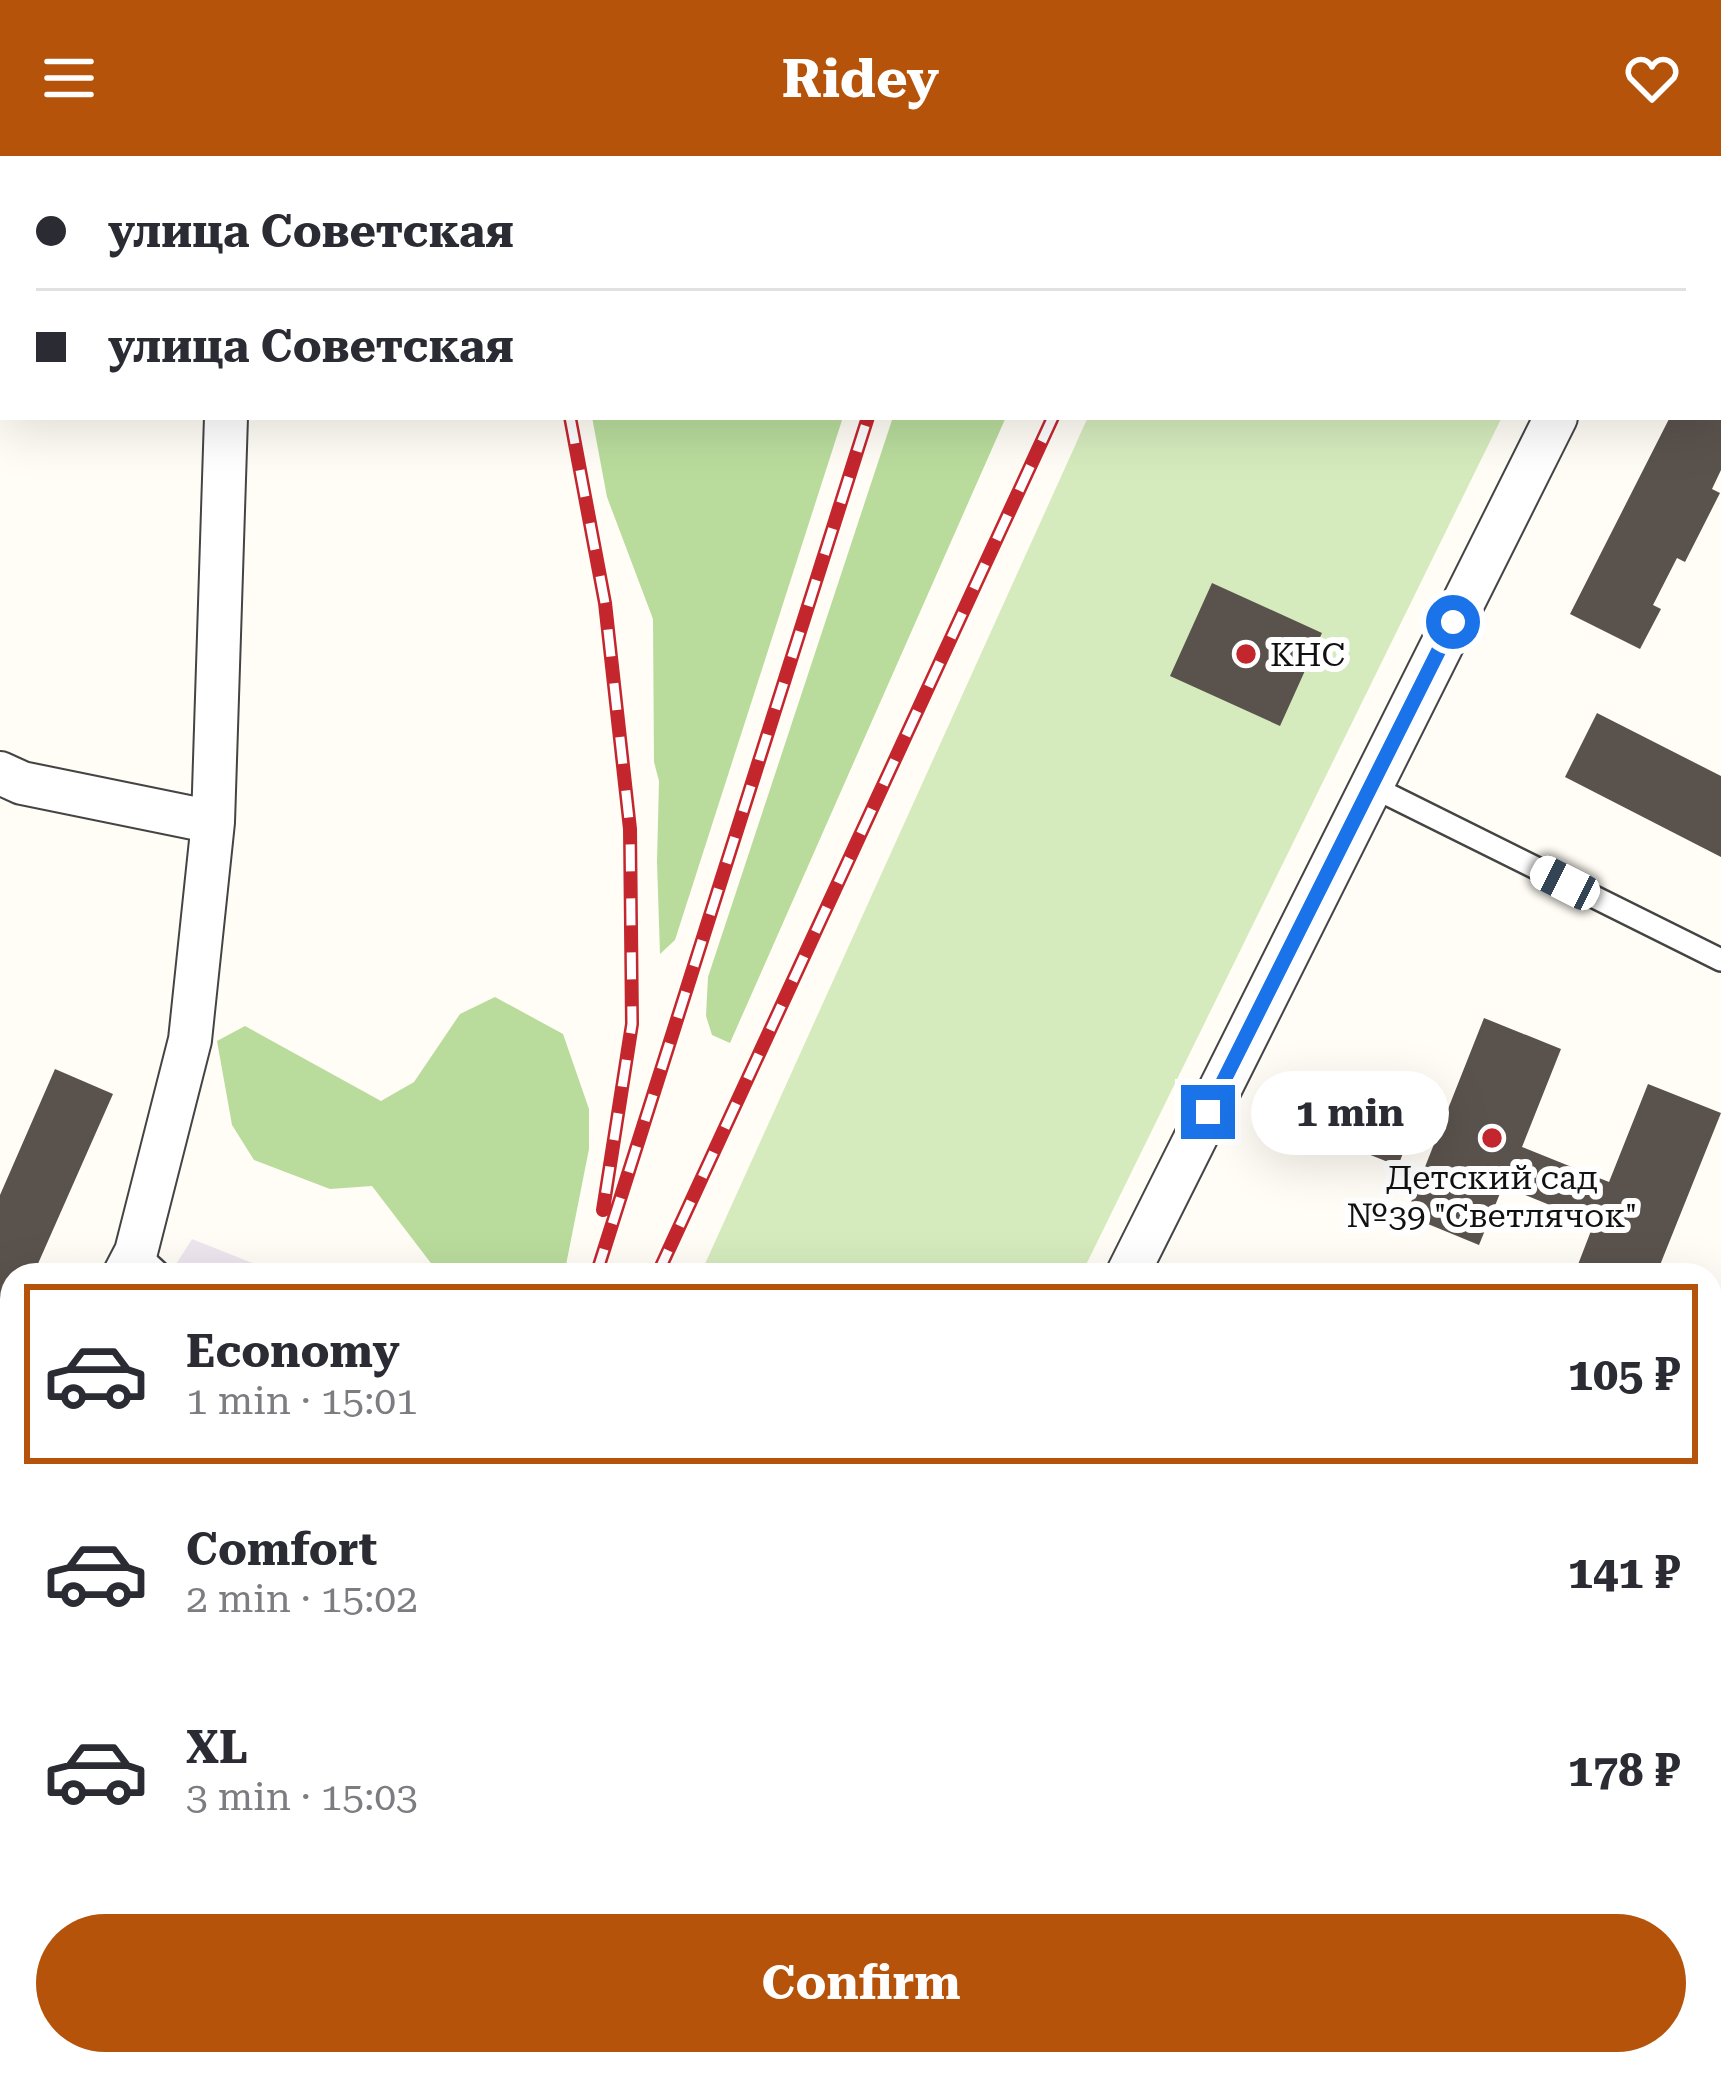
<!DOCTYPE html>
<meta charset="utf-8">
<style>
:root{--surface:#fff;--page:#f7f7f7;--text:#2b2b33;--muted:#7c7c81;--line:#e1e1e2;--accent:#b45309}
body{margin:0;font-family:"Roboto Serif",serif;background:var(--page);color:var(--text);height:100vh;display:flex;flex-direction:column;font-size:45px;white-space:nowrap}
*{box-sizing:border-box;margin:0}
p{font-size:39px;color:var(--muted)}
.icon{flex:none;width:66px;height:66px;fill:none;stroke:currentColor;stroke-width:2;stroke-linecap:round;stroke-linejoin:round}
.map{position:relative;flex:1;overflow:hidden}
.drawer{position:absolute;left:0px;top:1107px;width:1722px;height:813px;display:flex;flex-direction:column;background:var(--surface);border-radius:36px 36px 0 0;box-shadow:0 12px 48px #0002}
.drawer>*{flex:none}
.top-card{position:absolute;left:0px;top:0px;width:1722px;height:264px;box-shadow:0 12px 48px #0002;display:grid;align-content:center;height:264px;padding:0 36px;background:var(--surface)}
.end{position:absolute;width:54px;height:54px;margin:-27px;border:15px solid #1a73e8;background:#fff;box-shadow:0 0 0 6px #fff}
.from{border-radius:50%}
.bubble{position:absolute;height:84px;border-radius:42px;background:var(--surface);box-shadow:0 12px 48px #0002;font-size:39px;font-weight:700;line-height:84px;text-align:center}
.car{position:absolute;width:36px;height:72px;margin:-36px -18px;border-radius:15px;box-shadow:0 0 9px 3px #0007;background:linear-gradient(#fff 24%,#345 0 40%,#fff 0 76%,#345 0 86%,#fff 0)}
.top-card b{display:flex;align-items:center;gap:42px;height:114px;font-size:45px}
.top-card b+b{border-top:3px solid var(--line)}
.top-card i{width:30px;height:30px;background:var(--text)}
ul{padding:21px 0 0;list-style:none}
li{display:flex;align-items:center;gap:36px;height:180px;margin:0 24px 18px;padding:0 12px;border:6px solid transparent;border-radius:0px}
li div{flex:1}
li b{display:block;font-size:45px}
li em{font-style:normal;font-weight:700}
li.active{border-color:var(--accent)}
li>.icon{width:108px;height:108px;stroke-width:1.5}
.primary-button{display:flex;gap:24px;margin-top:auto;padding:24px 36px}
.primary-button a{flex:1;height:138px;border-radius:72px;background:var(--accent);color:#fff;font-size:48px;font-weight:700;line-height:138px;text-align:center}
header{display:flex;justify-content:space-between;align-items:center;height:156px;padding:0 36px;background:var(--accent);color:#fff;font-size:54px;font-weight:700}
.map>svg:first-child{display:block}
.industrial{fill:#eee6ef}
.green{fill:#d5ebbd}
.forest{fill:#b9dc9c}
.building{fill:#5a524d}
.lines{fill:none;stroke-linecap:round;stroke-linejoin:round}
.lane-casing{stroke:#444;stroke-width:26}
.street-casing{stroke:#444;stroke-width:46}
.path{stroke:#333;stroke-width:8;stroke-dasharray:12 6;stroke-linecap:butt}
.lane{stroke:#fff;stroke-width:21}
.street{stroke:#fff;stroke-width:42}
.rail-casing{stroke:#c4262e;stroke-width:14}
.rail{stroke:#fff;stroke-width:9;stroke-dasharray:27;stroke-linecap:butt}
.route{stroke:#1a73e8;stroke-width:15}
.poi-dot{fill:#c4262e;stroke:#fff;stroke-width:4.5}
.labels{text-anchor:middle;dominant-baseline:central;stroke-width:12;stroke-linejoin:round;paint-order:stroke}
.poi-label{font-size:33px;fill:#111;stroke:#fff;text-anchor:start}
</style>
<header><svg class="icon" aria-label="menu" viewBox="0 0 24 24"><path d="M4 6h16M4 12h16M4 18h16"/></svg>Ridey<svg class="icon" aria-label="heart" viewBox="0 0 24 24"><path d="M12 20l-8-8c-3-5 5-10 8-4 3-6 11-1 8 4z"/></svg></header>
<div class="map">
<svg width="1721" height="1918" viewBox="0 0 1721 1918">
<rect width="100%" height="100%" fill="#fffdf5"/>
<path class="industrial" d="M192 1083 282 1119H169Z
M12 1325V1908H249L244 1918H0V1336Z"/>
<path class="green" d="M1088 261H1502L1081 1119H700Z
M416 1908H694L689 1918H420Z"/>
<path class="forest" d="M592 261H843L675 784 660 798 657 706 659 625 654 606 653 463 607 341Z
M893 261H1006L730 887 712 879 706 860 708 821Z
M495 841 563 878 589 953V993L564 1119H440L372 1030 330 1033 254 1004 232 969 217 885 245 870 381 945 414 926 460 858Z"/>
<path class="building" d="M1670 261H1721V314L1712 333 1720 337 1685 406 1677 402 1653 449 1661 453 1640 493 1570 458Z
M1212 427 1322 477 1280 570 1170 520Z
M1597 557 1721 620V701L1565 621Z
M1484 862 1561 893 1522 991 1609 1026 1648 928 1721 957 1656 1119H1574L1594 1067 1503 1030 1479 1089 1406 1059 1438 978 1414 969 1398 1010 1323 980 1347 918 1446 958Z
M55 913 113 938 33 1119H12V1166L0 1161V1039Z
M12 1346V1402L0 1414V1358Z
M12 1553V1655L0 1668V1565Z
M12 1728V1850L0 1869V1745Z
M1710 1888 1721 1893V1918H1619L1600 1908H1710Z
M134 1908H205L200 1918H128Z
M844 1908H933L938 1910 934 1918H839Z"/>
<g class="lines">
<g class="lane-casing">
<path id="lane" d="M1371 630 1721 804
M136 1096 161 1119
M1710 1525 1721 1500
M0 1703 12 1687
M1710 1771 1721 1778
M372 1908 376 1918
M1477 1908 1496 1918
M990 1918 995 1908"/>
</g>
<g class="street-casing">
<path id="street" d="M217 0V3
M1686 3 1688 0
M0 617 22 627 213 666
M124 1119 136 1096 190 884 213 666 226 261
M1127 1119 1556 261
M0 1324 12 1315
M725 1918 730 1908"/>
</g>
<path class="path" d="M1097 1918 1105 1908"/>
<use href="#lane" class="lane"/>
<use href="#street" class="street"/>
<g class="rail-casing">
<path id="rail" d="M471 0 472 3
M953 3 954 0
M1171 3 1173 0
M570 261 605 447 630 673 632 868 603 1054
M596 1119 868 261
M657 1119 1053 261
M281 1918 286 1908"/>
</g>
<use href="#rail" class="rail"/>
</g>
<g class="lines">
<path class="route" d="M1208 956 1453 466"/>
</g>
<g class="poi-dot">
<circle cx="1246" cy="498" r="12"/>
<circle cx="1492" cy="982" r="12"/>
</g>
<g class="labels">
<g class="poi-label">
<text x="1270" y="498">КНС</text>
<text x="1492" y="1021" text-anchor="middle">Детский сад<tspan x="1492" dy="38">№39 "Светлячок"</tspan></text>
</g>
</g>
</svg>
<i class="end from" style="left:1453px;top:466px"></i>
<i class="end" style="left:1208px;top:956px"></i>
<div class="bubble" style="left:1251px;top:915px;width:198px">1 min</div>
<i class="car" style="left:1565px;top:727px;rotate:297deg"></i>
<div class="top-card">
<b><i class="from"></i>улица Советская</b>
<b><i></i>улица Советская</b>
</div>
<section class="drawer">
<ul>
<li class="active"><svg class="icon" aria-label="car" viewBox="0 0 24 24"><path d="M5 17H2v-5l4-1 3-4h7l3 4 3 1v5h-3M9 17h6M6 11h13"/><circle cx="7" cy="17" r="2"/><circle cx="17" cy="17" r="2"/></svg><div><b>Economy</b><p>1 min · 15:01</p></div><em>105 ₽</em></li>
<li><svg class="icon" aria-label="car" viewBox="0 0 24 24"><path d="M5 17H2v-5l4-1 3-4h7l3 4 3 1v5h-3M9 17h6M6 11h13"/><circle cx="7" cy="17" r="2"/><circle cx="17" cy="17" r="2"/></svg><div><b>Comfort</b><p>2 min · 15:02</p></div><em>141 ₽</em></li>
<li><svg class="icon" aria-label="car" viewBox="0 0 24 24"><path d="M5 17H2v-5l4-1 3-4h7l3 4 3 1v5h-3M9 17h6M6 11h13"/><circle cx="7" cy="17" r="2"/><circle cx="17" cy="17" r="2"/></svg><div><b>XL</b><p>3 min · 15:03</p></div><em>178 ₽</em></li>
</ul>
<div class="primary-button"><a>Confirm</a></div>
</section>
</div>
